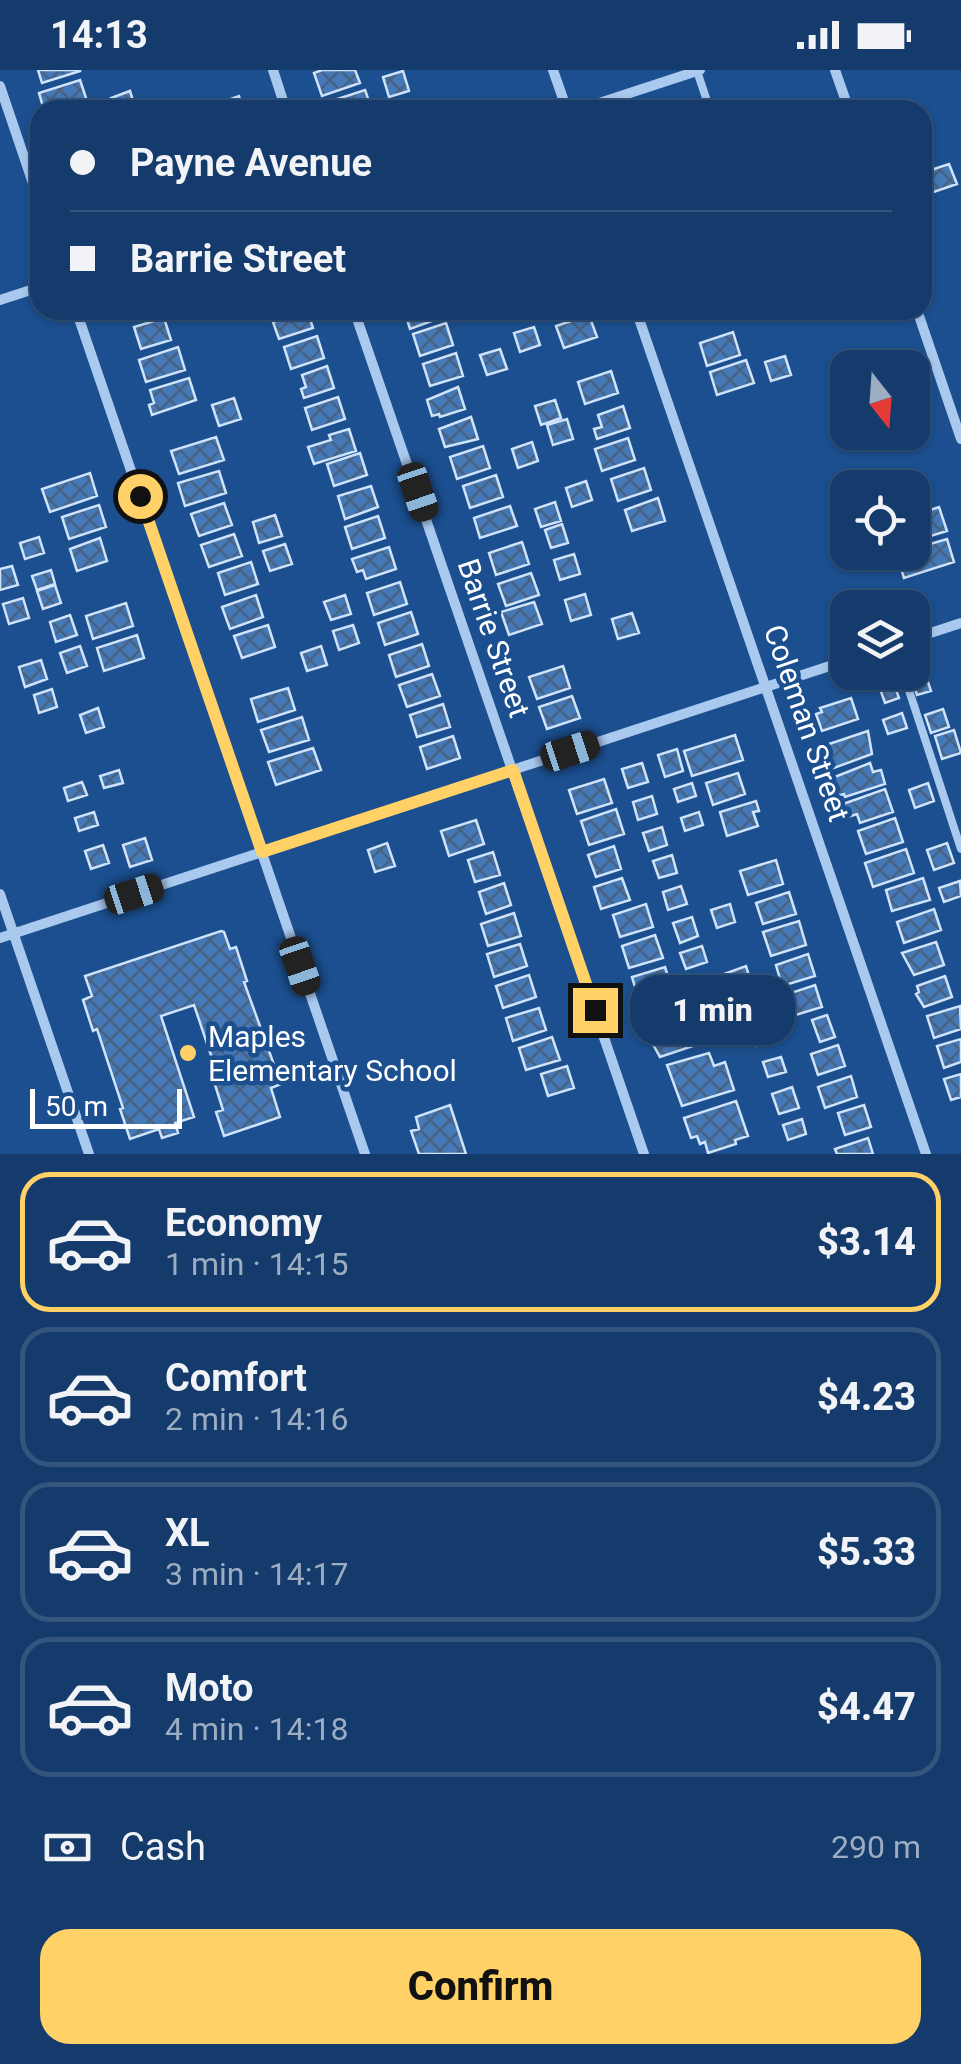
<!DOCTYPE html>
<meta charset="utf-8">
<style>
:root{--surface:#143b6b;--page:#214673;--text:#f1f3f6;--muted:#9dadc1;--line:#33557e;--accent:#ffd166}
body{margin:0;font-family:Roboto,sans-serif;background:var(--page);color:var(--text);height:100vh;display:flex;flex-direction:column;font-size:38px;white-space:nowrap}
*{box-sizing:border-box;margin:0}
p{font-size:32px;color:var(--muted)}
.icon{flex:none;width:55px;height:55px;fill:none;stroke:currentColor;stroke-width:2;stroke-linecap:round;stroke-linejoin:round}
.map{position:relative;height:1084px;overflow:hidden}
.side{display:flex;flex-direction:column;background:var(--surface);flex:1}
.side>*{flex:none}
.top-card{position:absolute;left:30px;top:30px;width:902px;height:220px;border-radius:30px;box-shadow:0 2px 8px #0004,0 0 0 2px var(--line);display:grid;align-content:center;height:220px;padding:0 40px;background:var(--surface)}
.needle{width:65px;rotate:163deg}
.tools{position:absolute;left:830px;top:280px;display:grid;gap:20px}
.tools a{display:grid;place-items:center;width:100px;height:100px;border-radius:20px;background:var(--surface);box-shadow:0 2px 8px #0004,0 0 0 2px var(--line);font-size:50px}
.scale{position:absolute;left:30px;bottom:25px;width:152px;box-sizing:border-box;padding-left:10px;border:5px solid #fff;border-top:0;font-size:28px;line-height:35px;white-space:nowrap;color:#fff;-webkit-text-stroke:8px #1b4f8f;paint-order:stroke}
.end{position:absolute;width:45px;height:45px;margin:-22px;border:12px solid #ffd166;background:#111;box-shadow:0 0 0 5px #111}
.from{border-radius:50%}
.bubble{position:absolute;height:70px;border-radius:30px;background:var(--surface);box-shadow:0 2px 8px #0004,0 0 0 2px var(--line);font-size:32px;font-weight:800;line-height:70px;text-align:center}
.car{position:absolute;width:30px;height:60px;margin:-30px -15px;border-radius:12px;box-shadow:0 0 8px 2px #0007;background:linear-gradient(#222 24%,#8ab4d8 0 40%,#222 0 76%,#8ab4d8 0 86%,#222 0)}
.top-card b{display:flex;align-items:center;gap:35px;height:95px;font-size:38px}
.top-card b+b{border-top:2px solid var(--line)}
.top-card i{width:25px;height:25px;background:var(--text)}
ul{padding:18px 0 0;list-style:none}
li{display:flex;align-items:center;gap:30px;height:140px;margin:0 20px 15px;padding:0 20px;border:5px solid var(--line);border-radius:30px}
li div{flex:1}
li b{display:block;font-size:38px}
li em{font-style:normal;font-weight:800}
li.selected{border-color:var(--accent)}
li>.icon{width:90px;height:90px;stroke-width:1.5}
.pay{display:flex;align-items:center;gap:25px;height:110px;padding:0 40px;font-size:38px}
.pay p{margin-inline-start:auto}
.cta{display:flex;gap:20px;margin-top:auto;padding:20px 40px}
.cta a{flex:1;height:115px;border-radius:30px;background:var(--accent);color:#111;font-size:40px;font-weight:800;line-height:115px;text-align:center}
.status{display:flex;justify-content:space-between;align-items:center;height:70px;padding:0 50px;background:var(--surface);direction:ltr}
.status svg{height:28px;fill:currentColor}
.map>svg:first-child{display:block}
.building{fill:url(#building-cross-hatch);stroke:#cfe3fa;stroke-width:2.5}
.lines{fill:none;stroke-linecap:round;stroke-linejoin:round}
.lane{stroke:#a9c9ee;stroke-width:8}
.street{stroke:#a9c9ee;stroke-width:10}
.route{stroke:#ffd166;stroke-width:12}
.poi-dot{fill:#ffd166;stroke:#1b4f8f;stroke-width:4}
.labels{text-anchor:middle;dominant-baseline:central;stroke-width:9;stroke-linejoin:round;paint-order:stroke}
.street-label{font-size:30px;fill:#fff;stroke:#1b4f8f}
.poi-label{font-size:30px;fill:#fff;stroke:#1b4f8f;text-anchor:start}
</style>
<div class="status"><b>14:13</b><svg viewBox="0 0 49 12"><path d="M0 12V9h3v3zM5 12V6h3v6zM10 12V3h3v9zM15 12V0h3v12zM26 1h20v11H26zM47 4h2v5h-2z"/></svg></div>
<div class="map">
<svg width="961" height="1084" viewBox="0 0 961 1084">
<defs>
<pattern id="building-cross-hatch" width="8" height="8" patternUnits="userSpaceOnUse" patternTransform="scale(2.5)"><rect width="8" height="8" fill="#4478b7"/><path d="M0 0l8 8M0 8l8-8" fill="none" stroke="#486282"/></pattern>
</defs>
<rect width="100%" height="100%" fill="#1b4f8f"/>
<path class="building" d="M38 0H80V1L42 13Z
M322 0H355L360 13 322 26 314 3Z
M403 1 409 21 389 27 383 7Z
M80 10 88 34 70 40H44L39 23Z
M365 20 372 40H330L328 32Z
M130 21 136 40H115L111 28Z
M239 26 243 40H202L201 39Z
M949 94 957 114 928 124 926 118 922 119V103Z
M293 240H307L313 258 279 269 273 252 279 250 277 245Z
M404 240H441L443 247 410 259Z
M589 245 597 267 564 278 556 256Z
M164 248 171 270 141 279 134 257Z
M446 253 453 275 420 286 413 264Z
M534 257 540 275 520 282 514 263Z
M733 262 740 285 707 296 700 273Z
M317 266 324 288 291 299 284 277Z
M178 277 185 300 146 312 139 290Z
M500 279 507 299 487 305 480 285Z
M456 283 463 306 430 316 423 294Z
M785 286 791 305 771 311 765 292Z
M746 290 754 313 717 325 710 302Z
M327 296 334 318 304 328 301 319 306 317 302 305Z
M611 301 618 323 585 334 578 312Z
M189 308 196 330 152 345 149 335 154 333 150 320Z
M458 317 465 339 440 347 439 344 432 346 427 330Z
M338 327 345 349 312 360 305 338Z
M234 328 241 349 219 356 212 335Z
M555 330 561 348 541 355 535 336Z
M623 336 630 358 597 369 594 359 602 357 598 345Z
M471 347 478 369 445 377 439 359Z
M567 349 573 369 553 375 547 355Z
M349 359 356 381 314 394 308 377 331 370 329 365Z
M216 367 224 390 179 404 171 381Z
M628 368 635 390 602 401 595 379Z
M532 372 538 391 518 398 512 379Z
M483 376 490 398 457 409 450 387Z
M360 383 367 405 334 416 327 394Z
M644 398 651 420 618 431 611 409Z
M219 401 226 423 185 436 178 413Z
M90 403 97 426 50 442 42 419Z
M496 405 503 427 470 438 463 416Z
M586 411 592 430 572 437 566 418Z
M371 416 378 437 345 449 338 426Z
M658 428 665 451 632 461 625 440Z
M555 432 561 451 541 457 535 439Z
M224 433 232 455 199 466 191 444Z
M99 435 106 457 69 469 62 447Z
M510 436 517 456 480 468 474 448Z
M939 437 947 461 914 471 912 446Z
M275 445 282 466 259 473 253 452Z
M378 446 385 468 352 479 345 457Z
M562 454 568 473 551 478 545 460Z
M234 464 242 486 209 497 201 475Z
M39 467 44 483 25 489 20 473Z
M100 468 107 491 77 501 70 479Z
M947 469 954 492 904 508 898 489 915 484 913 479Z
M522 472 529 494 496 505 489 483Z
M285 474 292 494 270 501 263 481Z
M389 477 396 499 366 509 363 500 357 502 352 489Z
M574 484 580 504 560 510 554 490Z
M251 492 258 514 225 525 218 503Z
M12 496 18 515 0 520V499Z
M51 500 55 514 37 520 32 506Z
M531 503 539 525 506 536 498 514Z
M400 512 407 534 374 545 367 523Z
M55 515 61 533 43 539 37 521Z
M585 524 591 545 571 551 565 530Z
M256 525 263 547 230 559 222 537Z
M345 525 351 544 331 550 324 532Z
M23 528 29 548 9 554 3 534Z
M534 532 542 554 509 565 501 542Z
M126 533 133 556 93 569 86 546Z
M411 542 418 564 385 575 378 553Z
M632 543 639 563 618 569 612 549Z
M70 545 77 565 56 572 50 552Z
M268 555 275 577 242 588 234 566Z
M353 555 359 573 339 580 333 561Z
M137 565 144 588 104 601 97 578Z
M422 574 429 596 396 607 389 585Z
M80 576 87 596 67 603 60 583Z
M321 576 327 595 307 601 301 583Z
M41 590 47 609 25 617 19 597Z
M563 596 570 618 537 629 529 607Z
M925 603 931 621 917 625 911 607Z
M432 604 440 626 407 637 399 615Z
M893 611 899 628 885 633 879 616Z
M288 618 295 640 258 652 251 629Z
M52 619 57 637 39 643 34 625Z
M572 626 580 648 547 659 539 637Z
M851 628 858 649 822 661 816 644 822 642 820 638Z
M443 634 450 657 417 667 410 645Z
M98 638 104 657 86 663 80 645Z
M943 639 949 657 931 663 925 645Z
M902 643 907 658 888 664 883 650Z
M302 647 309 670 269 682 261 660Z
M954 660 961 683 942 689 935 666Z
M868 661 872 684 831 699 823 676Z
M735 665 743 690 692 706 684 681Z
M453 666 460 688 427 699 420 677Z
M313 678 321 700 276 715 268 692Z
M677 679 683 701 665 707 658 685Z
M642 693 648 712 628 718 622 699Z
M870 693 873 702 881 700 885 714 845 727 844 724 838 726 832 708Z
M119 700 123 713 104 718 100 706Z
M738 703 745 724 713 735 706 713Z
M604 709 612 733 577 744 569 720Z
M82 712 87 725 68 731 64 718Z
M692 713 696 726 678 732 674 719Z
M928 713 934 731 915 738 909 720Z
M885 719 893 742 860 753 857 744 848 747 843 734Z
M652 726 657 744 638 750 633 732Z
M756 731 759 741 753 742 758 756 727 766 720 742Z
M616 739 624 764 589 775 581 751Z
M94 742 98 755 79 761 75 748Z
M699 742 703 755 685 761 681 748Z
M895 748 903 772 866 784 858 761Z
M476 750 484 774 449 786 441 761Z
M662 757 667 775 649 781 643 763Z
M145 768 152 790 130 797 123 775Z
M387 773 395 796 375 802 368 780Z
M947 773 954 793 934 800 927 780Z
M103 775 109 793 91 799 85 781Z
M614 776 621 799 596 807 588 785Z
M906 779 914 803 873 817 865 793Z
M493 782 500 805 475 812 468 790Z
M672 785 677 803 659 808 653 791Z
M776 790 783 814 748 825 740 801Z
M622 808 630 830 601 839 594 817Z
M923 808 930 830 892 841 886 820Z
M960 811 961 826 944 832 939 818Z
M504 813 511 835 486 844 479 822Z
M681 816 687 834 668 840 663 822Z
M789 822 796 844 763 854 756 833Z
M646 834 653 857 620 867 613 845Z
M730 834 735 852 717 858 711 840Z
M934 839 941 860 904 873 897 852Z
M514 843 521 866 488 876 481 854Z
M692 847 698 866 680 873 673 853Z
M799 851 806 875 771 886 763 862Z
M221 861 224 862 230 879 236 877 247 911 244 912 281 1014 271 1018 280 1047 224 1066 216 1042 223 1040 210 999 215 997 194 935 161 946 194 1047 175 1053 178 1063 162 1068 159 1059 130 1069 120 1039 123 1038 97 959 93 961 83 930 92 926 85 906Z
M655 865 663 888 629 898 622 876Z
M936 872 944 895 914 905 902 883Z
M520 874 527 896 494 907 487 884Z
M702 876 707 892 686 899 680 883Z
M808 884 815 906 782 916 776 895Z
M746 896 750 909 728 916 724 904Z
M665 897 672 919 639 930 632 907Z
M529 905 536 927 503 938 496 916Z
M712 906 718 925 694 934 687 915Z
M945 906 952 927 924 937 916 924 919 922 917 916Z
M815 915 822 937 789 947 782 926Z
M678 926 685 949 651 959 644 937Z
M758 926 763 940 743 946 739 932Z
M960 936 961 959 934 968 927 946Z
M539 938 546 960 513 971 506 948Z
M724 938 730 956 712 962 706 944Z
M827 945 835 967 820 972 812 950Z
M771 955 775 970 757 976 752 961Z
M686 956 693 976 660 987 650 969Z
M552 967 560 990 526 1000 519 978Z
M961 969V992L944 998 937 976Z
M838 975 845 996 818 1005 811 984Z
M709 983 714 996 725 992 734 1020 682 1036 667 995Z
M781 987 786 1002 768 1007 763 992Z
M567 996 574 1018 548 1026 541 1004Z
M961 1004V1027L951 1030 944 1009Z
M851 1006 857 1027 825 1038 818 1017Z
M792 1017 799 1038 779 1044 772 1024Z
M736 1031 748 1066 735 1070 736 1074 708 1083 705 1072 700 1074 697 1066 691 1068 684 1048Z
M450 1035 466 1084H419L411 1061 419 1059 416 1047Z
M864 1035 871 1057 845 1065 838 1043Z
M802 1049 806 1064 788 1070 783 1055Z
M868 1068 873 1084H837L835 1079Z"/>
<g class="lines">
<path class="lane" d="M697 1 710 40
M903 602 961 779"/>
<path class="street" d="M273 0 286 40
M553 0 567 40
M835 0 849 40
M0 16 40 134
M578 40 700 0
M0 230 40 217
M76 240 365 1084
M354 240 644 1084
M636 240 926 1084
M917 240 961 369
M912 569 961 553
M0 824 89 1084
M0 868 848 590"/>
</g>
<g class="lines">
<path class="route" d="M140 426 262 782 513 700 595 940"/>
</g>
<circle class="poi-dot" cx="188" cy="983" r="10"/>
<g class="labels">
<g class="street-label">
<text transform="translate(494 568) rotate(71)">Barrie Street</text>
<text transform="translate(807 653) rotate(71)">Coleman Street</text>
</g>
<g class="poi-label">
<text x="208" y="966">Maples<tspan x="208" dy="34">Elementary School</tspan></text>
</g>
</g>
</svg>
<div class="tools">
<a><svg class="needle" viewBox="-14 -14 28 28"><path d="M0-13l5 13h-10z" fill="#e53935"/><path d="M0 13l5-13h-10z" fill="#9dadc1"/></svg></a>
<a><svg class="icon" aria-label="locate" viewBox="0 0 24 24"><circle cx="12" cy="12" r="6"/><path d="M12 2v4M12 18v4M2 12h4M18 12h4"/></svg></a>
<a><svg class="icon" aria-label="layers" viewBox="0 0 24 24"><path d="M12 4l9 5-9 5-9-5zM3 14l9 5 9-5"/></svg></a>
</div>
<div class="scale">50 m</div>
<i class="end from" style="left:140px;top:426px"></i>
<i class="end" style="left:595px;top:940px"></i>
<div class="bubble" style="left:630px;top:905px;width:165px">1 min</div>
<i class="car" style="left:418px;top:422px;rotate:161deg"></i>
<i class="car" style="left:570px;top:681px;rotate:72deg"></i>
<i class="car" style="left:134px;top:824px;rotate:72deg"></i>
<i class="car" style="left:300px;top:896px;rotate:161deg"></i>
<div class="top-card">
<b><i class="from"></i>Payne Avenue</b>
<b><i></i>Barrie Street</b>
</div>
</div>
<section class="side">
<ul>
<li class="selected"><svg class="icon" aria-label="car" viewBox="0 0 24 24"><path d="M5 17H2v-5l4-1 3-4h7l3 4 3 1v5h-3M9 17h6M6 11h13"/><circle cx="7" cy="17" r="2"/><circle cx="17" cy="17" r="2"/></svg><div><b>Economy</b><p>1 min · 14:15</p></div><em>$3.14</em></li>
<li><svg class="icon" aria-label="car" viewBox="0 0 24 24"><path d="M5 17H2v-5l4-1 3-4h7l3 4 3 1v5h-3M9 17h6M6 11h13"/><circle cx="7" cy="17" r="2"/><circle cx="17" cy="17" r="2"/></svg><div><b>Comfort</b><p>2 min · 14:16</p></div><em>$4.23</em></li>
<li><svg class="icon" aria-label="car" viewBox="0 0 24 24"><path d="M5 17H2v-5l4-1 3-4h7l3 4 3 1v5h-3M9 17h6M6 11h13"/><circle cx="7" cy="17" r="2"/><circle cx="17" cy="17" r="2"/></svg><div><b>XL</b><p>3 min · 14:17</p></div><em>$5.33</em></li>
<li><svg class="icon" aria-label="car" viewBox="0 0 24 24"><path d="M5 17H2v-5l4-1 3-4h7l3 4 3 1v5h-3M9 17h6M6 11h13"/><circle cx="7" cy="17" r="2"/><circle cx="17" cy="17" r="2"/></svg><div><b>Moto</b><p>4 min · 14:18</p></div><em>$4.47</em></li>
</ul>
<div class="pay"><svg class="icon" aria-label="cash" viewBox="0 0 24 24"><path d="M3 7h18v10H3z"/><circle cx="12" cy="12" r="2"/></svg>Cash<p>290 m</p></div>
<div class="cta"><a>Confirm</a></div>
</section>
